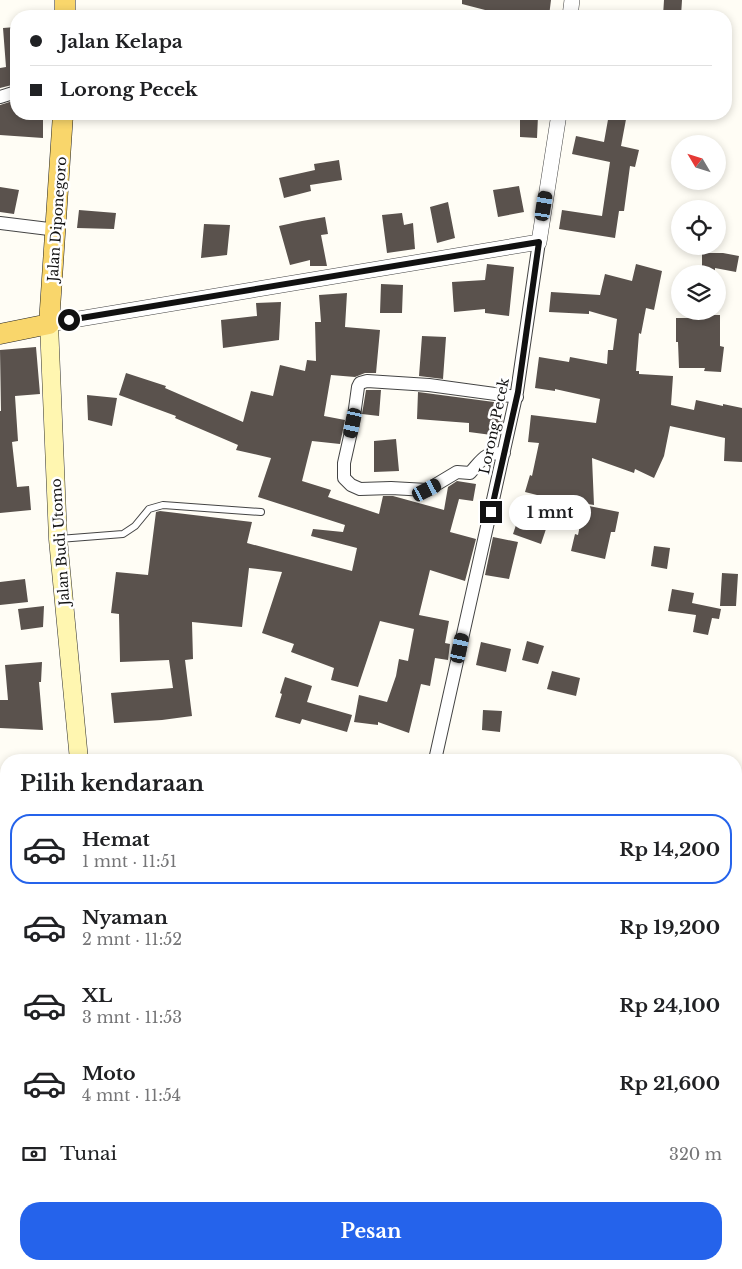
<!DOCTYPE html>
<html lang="id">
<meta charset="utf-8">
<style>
:root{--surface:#fff;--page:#f2f2f2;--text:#202124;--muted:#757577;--line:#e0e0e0;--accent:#2563eb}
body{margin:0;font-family:"Libre Baskerville",serif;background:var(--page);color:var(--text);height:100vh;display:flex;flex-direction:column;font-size:19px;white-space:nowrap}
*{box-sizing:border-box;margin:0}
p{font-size:16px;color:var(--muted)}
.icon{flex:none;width:28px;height:28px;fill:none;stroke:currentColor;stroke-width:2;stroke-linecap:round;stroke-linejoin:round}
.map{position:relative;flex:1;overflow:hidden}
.side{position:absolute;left:0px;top:754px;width:742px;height:516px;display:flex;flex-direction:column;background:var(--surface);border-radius:20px 20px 0 0;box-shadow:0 2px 8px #0003}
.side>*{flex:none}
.guide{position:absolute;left:10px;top:10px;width:722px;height:110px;border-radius:20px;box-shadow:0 2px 8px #0003;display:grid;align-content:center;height:110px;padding:0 20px;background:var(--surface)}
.needle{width:32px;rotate:308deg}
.buttons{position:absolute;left:671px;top:135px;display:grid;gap:10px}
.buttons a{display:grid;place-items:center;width:55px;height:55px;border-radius:50%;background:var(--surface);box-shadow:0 2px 8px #0003;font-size:25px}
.end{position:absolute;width:22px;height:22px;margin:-11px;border:6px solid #111;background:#fff;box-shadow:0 0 0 2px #fff}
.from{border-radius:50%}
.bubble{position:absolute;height:35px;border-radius:18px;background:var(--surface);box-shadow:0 2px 8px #0003;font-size:16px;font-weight:700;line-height:35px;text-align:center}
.car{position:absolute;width:15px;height:30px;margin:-15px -8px;border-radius:6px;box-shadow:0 0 4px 1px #0007;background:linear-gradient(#222 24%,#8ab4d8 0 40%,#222 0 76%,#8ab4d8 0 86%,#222 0)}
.guide b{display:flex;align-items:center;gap:18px;height:48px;font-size:19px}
.guide b+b{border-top:1px solid var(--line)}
.guide i{width:12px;height:12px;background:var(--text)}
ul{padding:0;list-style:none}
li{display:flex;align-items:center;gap:15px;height:70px;margin:0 10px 8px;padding:0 10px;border:2px solid transparent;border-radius:20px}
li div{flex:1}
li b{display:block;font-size:19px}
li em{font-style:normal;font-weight:700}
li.current{border-color:var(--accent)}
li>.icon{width:45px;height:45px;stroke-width:1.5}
h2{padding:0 20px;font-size:22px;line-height:60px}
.pay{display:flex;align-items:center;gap:12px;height:55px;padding:0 20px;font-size:19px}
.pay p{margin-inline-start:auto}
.button{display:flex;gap:10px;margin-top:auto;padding:10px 20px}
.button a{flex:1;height:58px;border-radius:20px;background:var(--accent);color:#fff;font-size:20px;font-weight:700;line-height:58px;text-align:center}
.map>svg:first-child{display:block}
.building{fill:#5a524d}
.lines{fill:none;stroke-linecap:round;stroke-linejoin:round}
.service-casing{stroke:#444;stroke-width:8}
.minor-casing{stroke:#444;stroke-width:14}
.tertiary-casing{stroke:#444;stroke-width:16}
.secondary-casing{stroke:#333;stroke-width:19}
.primary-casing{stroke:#222;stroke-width:21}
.service{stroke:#fff;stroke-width:6}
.minor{stroke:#fff;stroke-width:12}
.tertiary{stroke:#fff;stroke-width:15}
.secondary{stroke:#fff6b0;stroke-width:18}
.primary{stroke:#f9d66b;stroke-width:20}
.route{stroke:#111;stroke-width:6}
.labels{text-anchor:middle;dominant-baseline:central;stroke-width:5;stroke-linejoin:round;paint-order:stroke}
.street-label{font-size:14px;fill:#111;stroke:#fff}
</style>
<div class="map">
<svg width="742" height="1269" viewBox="0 0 742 1269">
<rect width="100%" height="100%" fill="#fffdf5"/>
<path class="building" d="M462 0H551L549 16H488L489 11 462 4Z
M664 0H682L681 16H663Z
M16 27V84L0 88V68L6 67 3 28Z
M16 100V114H43V138L0 135V105Z
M609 114H627L621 146 639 150 635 167 630 166 624 211H619L615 238 559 229 562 210 602 216 610 162 572 154 576 136 604 142Z
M520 116H538L537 138 520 137Z
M339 160 342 180 310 185 311 191 284 198 279 178 315 170 314 164Z
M519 186 524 212 498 217 493 190Z
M0 187 19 190 14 214 0 212Z
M448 202 455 238 437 243 430 207Z
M79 210 116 213 114 229 77 228Z
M402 213 404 225 413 223 415 249 387 253 382 215Z
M325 217 328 234 321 235 327 266H310V260L290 265 279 226 302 221Z
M204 224 230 225 227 255 201 258Z
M702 253H723L739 256 736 272 715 268V274H702Z
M487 264 514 267 509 316 485 313V309L454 312 452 282 485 280Z
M636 264 662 271 654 310 646 308 641 334 639 333 636 371H639V374L673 376 671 405 694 410 696 400 723 406V404L742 408V462L724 461 725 438 670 426 664 456 654 478 635 469 634 473 592 458 594 505 545 497 525 492 530 475 532 476 539 443 528 442 531 415 596 423 600 399 555 389V391L535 388 539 357 569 362 570 357 607 364 608 350H613L617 319 589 311V314L549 312 551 292 600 295 605 274 632 281Z
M381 284 403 285 402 313H380Z
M347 293 345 327 380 330 376 373H365L355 377 331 375 324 416 345 420 340 444 312 441 302 481 331 490 328 497 379 514 383 496H393L444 510 448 487 457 481 476 484 473 501 459 499 450 532 476 539 465 581 430 570 419 615 449 621 445 643 450 644 448 660 435 658 430 686 421 684 409 733 378 722V725L354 722 359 695 387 702 396 676 399 659 408 661 414 629 380 621 358 687 331 680 334 668 291 652 294 644 262 633 282 572 249 568 242 627 192 622 193 659 185 660 192 716 162 720 114 723 111 693 173 688 169 660 120 662 119 614 111 613 116 572 148 575 156 512 160 511 252 522 247 543 352 571 357 548 311 536 313 529 343 532 345 525 258 497 271 458 236 450 238 445 175 418 176 416 119 395 126 373 166 386 165 388 243 422 251 391 273 396 280 365 305 371 307 360 316 361 315 322H321L319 295Z
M281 302 279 340 223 348 221 320 257 316 256 303Z
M705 315H720V346L724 347 721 372 704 371 705 368H679L678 342H676V318H705Z
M422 336 446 337 443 379 419 376Z
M36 347 40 394 15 396 18 441 12 442 17 487 29 486 31 510 0 513V411H1L0 350Z
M366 390H381L379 416 362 414Z
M418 392 494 402 492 418 503 419 499 436 469 432V423L417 419Z
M87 395 117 398 112 426 88 420Z
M396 439 399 471 374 472V441Z
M584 505 619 512 615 532H611L605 559 571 551 575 534 578 535Z
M518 519 546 529 541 544 513 534Z
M493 537 518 542 509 579 485 575Z
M654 546 670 548 667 569 651 566Z
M722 573 738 574 736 606H720Z
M25 579 28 602 0 605V582Z
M672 589 694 593 692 603 721 609 719 619 712 618 708 635 693 632 696 615 668 611Z
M44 606 43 627 21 630 18 609Z
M527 641 544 646 538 664 522 660Z
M481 642 511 649 506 672 476 665Z
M42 662 41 682H39L43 730 0 728V700H8L5 665Z
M552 671 580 678 576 696 547 689Z
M285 677 312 686 307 702 352 715 347 732 302 719 300 724 275 717 282 694 280 693Z
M483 710 502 711 500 732 482 730Z"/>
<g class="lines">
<g class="service-casing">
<path id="service" d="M59 539 123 534 135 526 149 509 163 505 261 512"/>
</g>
<g class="minor-casing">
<path id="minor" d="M0 97 16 92
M0 223 57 230
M504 453C484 452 482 460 470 473L457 472 427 490 391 488 360 489 351 485 344 478V463L353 423 358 387 360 383 367 381 429 385 517 397
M435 760 517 392 539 242
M0 904 6 903
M0 1095 6 1097
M474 1264 476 1269"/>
</g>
<g class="tertiary-casing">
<path id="tertiary" d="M570 16 572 0
M49 324 539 242 559 114"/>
</g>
<g class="secondary-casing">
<path id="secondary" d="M49 324 58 539 79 760
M133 1264V1269"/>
</g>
<g class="primary-casing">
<path id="primary" d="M65 16V0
M0 334 49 324 63 114"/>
</g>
<use href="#service" class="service"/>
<use href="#minor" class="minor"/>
<use href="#tertiary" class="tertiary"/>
<use href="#secondary" class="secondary"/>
<use href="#primary" class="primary"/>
</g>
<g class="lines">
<path class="route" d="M69 320 539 242 518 392 491 512"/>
</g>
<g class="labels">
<g class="street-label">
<text transform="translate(57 219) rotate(-86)">Jalan Diponegoro</text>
<text transform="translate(494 426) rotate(-78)">Lorong Pecek</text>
<text transform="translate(60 542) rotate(-94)">Jalan Budi Utomo</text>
</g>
</g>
</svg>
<div class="buttons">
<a><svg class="needle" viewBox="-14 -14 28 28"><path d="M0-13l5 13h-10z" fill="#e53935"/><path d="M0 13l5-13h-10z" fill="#757577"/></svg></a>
<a><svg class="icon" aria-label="locate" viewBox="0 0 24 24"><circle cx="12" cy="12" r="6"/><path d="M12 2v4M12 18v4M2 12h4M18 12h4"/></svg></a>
<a><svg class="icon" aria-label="layers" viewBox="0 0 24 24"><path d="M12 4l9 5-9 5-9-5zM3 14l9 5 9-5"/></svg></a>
</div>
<i class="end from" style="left:69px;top:320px"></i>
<i class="end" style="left:491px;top:512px"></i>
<div class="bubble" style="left:509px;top:495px;width:82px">1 mnt</div>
<i class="car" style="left:544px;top:206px;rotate:9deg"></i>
<i class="car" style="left:353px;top:423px;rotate:192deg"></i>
<i class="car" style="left:427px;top:490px;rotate:63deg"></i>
<i class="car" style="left:460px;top:648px;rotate:12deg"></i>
<div class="guide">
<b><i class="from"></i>Jalan Kelapa</b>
<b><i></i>Lorong Pecek</b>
</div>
<section class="side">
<h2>Pilih kendaraan</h2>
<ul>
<li class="current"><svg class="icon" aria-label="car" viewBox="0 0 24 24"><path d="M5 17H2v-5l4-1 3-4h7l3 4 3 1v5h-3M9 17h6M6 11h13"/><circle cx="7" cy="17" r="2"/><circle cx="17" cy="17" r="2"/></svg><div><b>Hemat</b><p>1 mnt · 11:51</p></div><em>Rp 14,200</em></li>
<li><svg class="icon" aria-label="car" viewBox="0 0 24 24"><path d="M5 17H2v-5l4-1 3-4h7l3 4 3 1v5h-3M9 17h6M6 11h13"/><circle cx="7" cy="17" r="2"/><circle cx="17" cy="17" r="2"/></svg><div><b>Nyaman</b><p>2 mnt · 11:52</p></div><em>Rp 19,200</em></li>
<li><svg class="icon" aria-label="car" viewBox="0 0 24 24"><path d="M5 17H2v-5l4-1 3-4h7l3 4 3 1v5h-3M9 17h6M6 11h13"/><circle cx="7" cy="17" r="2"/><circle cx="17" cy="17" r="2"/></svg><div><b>XL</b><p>3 mnt · 11:53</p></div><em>Rp 24,100</em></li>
<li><svg class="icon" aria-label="car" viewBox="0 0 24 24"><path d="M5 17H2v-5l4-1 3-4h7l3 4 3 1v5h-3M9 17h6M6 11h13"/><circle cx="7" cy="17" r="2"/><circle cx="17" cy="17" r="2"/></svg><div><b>Moto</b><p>4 mnt · 11:54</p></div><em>Rp 21,600</em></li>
</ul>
<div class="pay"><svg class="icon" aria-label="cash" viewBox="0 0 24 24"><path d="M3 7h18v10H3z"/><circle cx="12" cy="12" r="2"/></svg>Tunai<p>320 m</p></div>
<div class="button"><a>Pesan</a></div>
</section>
</div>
